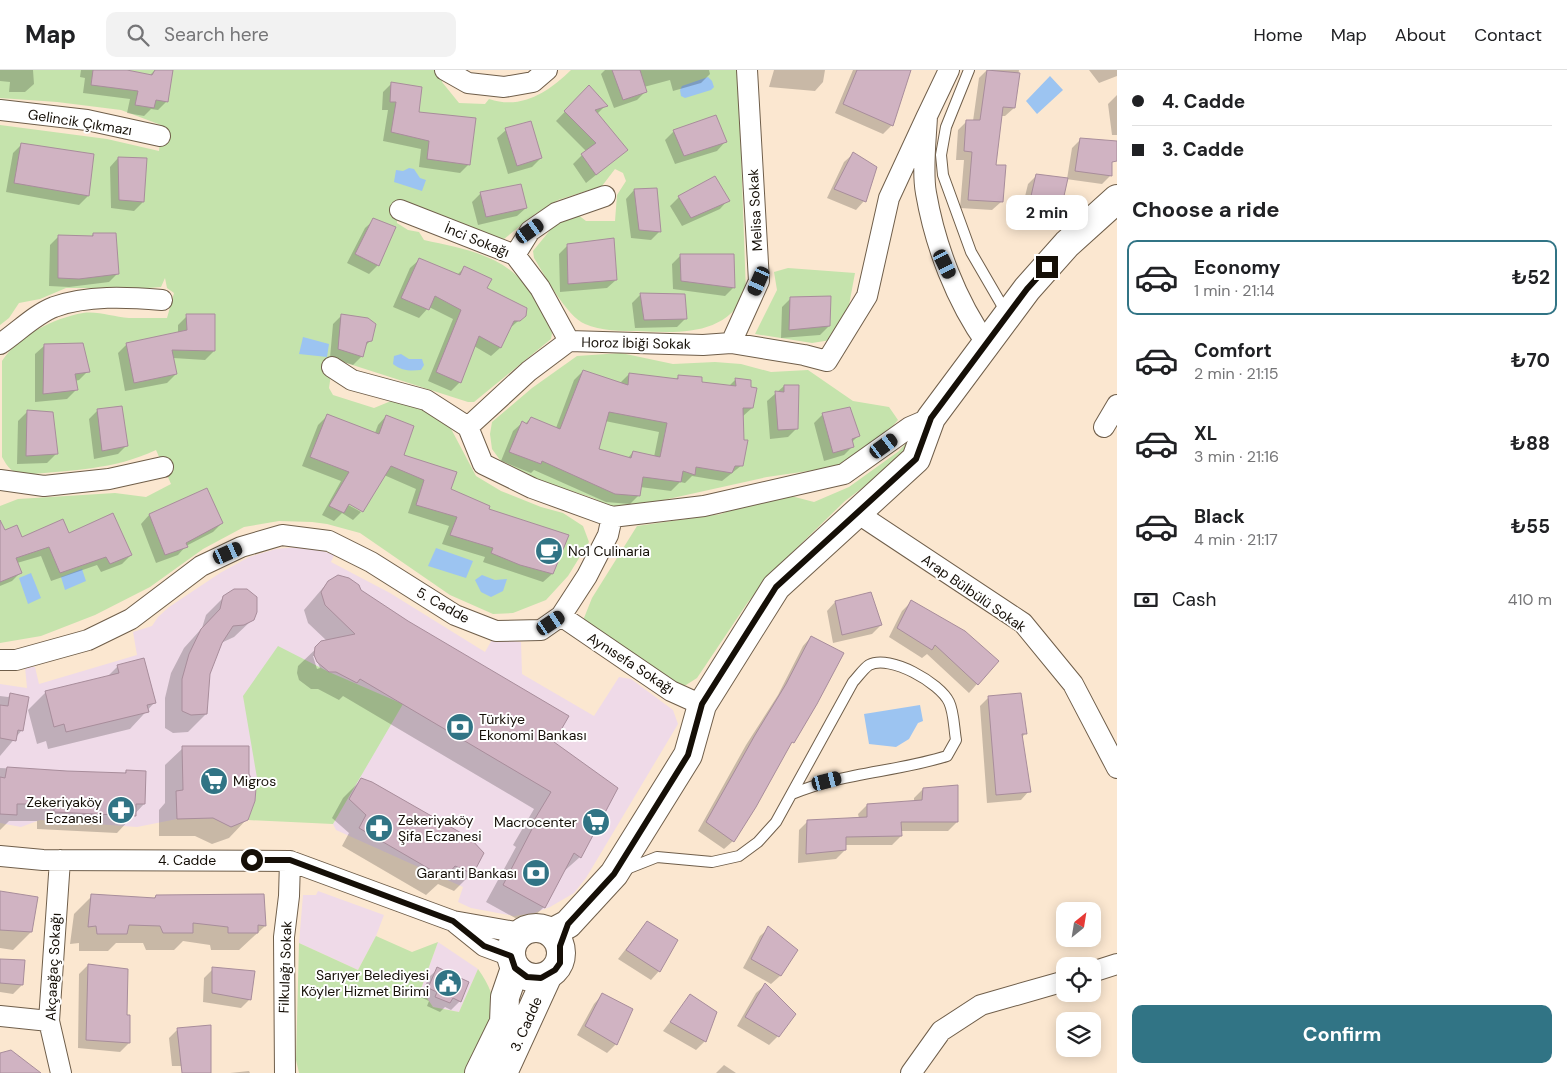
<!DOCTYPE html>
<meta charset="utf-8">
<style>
:root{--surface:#fff;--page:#f2f2f2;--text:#202124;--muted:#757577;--line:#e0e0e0;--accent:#317485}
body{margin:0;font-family:"DM Sans",sans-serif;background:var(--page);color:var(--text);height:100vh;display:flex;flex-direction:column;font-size:19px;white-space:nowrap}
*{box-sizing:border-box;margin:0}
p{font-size:16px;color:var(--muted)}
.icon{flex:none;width:28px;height:28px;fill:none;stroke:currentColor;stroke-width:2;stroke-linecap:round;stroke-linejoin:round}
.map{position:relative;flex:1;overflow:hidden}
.side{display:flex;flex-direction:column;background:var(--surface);width:450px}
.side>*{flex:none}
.top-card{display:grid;align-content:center;height:110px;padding:0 15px;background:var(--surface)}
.needle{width:32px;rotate:30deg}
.tools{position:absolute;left:1056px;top:832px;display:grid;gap:10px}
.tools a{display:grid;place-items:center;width:45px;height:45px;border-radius:10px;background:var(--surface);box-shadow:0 2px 12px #0003;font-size:25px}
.end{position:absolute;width:22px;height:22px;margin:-11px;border:6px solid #150f07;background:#fff;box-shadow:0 0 0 2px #fff}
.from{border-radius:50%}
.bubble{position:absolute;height:35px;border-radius:10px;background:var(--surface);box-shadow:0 2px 12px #0003;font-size:16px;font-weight:700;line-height:35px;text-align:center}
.car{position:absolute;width:15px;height:30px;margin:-15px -8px;border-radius:6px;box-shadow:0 0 4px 1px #0007;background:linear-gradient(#222 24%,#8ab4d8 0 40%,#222 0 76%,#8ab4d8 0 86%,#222 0)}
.top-card b{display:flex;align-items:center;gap:18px;height:48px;font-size:19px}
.top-card b+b{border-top:1px solid var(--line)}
.top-card i{width:12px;height:12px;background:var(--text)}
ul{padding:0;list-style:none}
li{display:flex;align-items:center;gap:15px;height:75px;margin:0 10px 8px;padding:0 5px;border:2px solid transparent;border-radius:10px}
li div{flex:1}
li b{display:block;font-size:19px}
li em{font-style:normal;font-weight:700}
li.selected{border-color:var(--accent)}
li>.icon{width:45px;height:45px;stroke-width:1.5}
h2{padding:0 15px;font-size:22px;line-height:60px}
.pay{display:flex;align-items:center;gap:12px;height:55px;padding:0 15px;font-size:19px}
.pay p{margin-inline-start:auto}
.button{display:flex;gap:10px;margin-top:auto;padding:10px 15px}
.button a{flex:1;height:58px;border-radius:10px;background:var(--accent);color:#fff;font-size:20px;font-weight:700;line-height:58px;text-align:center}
header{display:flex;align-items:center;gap:30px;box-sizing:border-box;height:70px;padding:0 25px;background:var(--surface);border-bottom:1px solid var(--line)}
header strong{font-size:24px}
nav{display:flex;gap:28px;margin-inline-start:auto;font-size:18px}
.search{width:350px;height:45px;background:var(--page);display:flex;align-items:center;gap:12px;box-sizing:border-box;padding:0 18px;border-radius:10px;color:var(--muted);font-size:19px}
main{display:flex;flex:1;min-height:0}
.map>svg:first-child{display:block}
.commercial{fill:#efdae8}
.green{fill:#c5e3ac}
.water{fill:#9cc4f1}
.shadow{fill:#0003;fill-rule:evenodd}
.building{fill:#d0b3c2;stroke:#a88d9b;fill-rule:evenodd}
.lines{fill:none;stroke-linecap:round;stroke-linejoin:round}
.lane-casing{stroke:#6f5e4a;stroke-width:12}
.street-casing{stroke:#6f5e4a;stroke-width:22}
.secondary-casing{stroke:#6f5e4a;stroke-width:30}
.lane{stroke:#fff;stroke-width:10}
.street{stroke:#fff;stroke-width:20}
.secondary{stroke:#fff;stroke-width:28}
.route{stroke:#150f07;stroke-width:6}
.labels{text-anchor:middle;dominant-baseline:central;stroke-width:4;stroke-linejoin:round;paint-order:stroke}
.street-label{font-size:14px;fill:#150f07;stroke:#fff}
.poi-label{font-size:14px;fill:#150f07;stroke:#fff;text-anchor:start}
</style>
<header>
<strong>Map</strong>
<div class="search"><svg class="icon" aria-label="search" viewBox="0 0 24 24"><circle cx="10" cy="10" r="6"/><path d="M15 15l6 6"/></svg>Search here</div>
<nav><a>Home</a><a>Map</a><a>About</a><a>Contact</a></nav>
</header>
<main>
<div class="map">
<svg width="1117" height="1003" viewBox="0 0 1117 1003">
<rect width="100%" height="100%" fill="#fbe7d0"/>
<path class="commercial" d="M298 477 321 480 334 485 331 492 390 523 485 582 493 568 521 572 522 604 594 646 619 607 631 609 673 640 678 654 586 808 574 823 550 837 534 843 514 846 471 838 458 832 463 817 336 760 333 754 339 744 255 731 248 750 231 757 213 748 177 749 137 757 40 750 21 757 0 753V614L27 618 25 597H35L39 614 137 585 133 562 152 556 158 547 169 537 220 503 249 487 276 479Z
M318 821 384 845 376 866 358 900 299 873 303 825H316Z
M438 872 478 899 459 942 433 937 421 919Z"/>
<path class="green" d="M0 0H444L442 12 459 33 485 34 489 29C522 40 548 22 571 0H738L746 223C725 266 680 263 638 261 622 261 600 261 585 254 567 247 544 204 534 188L533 181 560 148 573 141 586 151H615L617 125 626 111 623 103 615 99 602 116 558 130 535 144 504 169 397 147V153L408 160 419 162 424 170C459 178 497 183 523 212 535 226 544 246 552 263L551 269 474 332H468L337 290 333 291 329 318 333 325 374 338 391 331 410 333 449 355 476 406 501 421 541 437 563 443 583 456 589 472 568 506 546 530 513 543 493 544 450 525 360 463 327 454 312 452 279 451 244 457 203 479 150 517 95 545 41 566 0 573V436L18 429 115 423 146 427 171 414 156 380C114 400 70 400 25 405 12 403 8 398 2 387V291C18 266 54 248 83 243 99 241 113 247 129 248 142 248 155 248 167 248L174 223 167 218 165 208 161 217 148 218H66L40 229 19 233 9 248 0 255V55L107 69 159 81 161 55 121 40 57 32 0 28Z
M788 198 855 203 847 246 831 270 812 273 755 264 777 220 774 202Z
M621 283 673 294 715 292 741 294 771 302 808 300 853 331 889 337 898 350 873 378 836 397 767 407 641 435 612 437 593 428 541 411 500 390 492 379 490 364 492 352 532 318 577 286Z
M913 365 903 387 845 431 775 499 748 532 697 608 686 615 677 617 582 553 592 528 637 456 721 444 753 431 791 426 814 432 849 417 899 381Z
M278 576 329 602 403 634 333 754 248 750 255 731 257 708 243 626Z
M376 866 412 882 438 872 421 919 433 937 459 942 478 899C509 943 490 961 469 1003H299L296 990 299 873 358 900Z"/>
<path class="water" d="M1050 6 1063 20 1037 44 1026 31Z
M708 7 712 11 714 17 711 20 685 28 681 26 680 20 682 16Z
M409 98 414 99 420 108 426 110 422 121 394 112 396 100 403 101Z
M303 267 329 274 327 287 299 284Z
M401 284 409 289H422L424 295 421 300C410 301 402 301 393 294L394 286Z
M436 478 473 491 466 508 428 496Z
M82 499 86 511 65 520 61 507Z
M31 503 41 528 28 534 19 508Z
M482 505 495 510 507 509 503 521 491 527 481 522 475 510Z
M920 635 923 651 918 653 909 669 896 677 869 674 864 644Z"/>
<path class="shadow" d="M0 0H33L34 14 25 22H9L10 12 0 11Z
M81 0H121L149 6 155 0H161L167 31 158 40 151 39 144 46 127 43 130 29 83 23 85 8 80 7Z
M605 0H709L710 4 701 13 673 21 670 10 644 17 646 21 637 30 614 38 601 4Z
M774 0H825L823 12 815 21 769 17Z
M853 0H905L892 55 883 64 835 43Z
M987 0H1019L1014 38 1005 46H1001L994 97 1001 132 992 140 960 138 964 90H956L958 60 967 51H973L979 8Z
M1089 0H1117V6L1099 13Z
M392 13 469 94 460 103 419 97 421 79 383 71 388 40H382L383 22Z
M1117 25V65H1112L1108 34Z
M580 26 606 35 597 44 627 80 586 113 573 94 586 81 556 51Z
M506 60 541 88 532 97 508 104 497 68Z
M674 61 725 72 717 81 675 94 665 70Z
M1081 69 1111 105 1102 114 1066 109 1059 143 1050 152 1021 143 1028 114 1037 105 1067 109 1072 78Z
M22 74 88 126 79 135 6 122 13 83Z
M853 84 864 131 856 140 827 128 844 92Z
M118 88 143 132 134 141 111 138 110 97Z
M634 120 660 161 651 170 631 168 626 129Z
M481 123 526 138 517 146 478 155 472 132Z
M679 127 728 130 720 139 682 156 670 136Z
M374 150 378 195 369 204 347 193 365 158Z
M93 164 118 203 109 212 69 217 49 216 50 175 58 167H91Z
M568 175 616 210 607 218 560 222 559 184Z
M681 185 734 217 725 226 673 219 672 194Z
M419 190 457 205 464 198 486 218 525 245 509 259 500 278 491 286 474 276 460 312 451 321 428 311 453 249 429 237 419 248 393 237 410 198Z
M641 224 686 248 677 257 635 258 632 233Z
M791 228 829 256 820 265 781 268 782 237Z
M342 245 371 270 365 276 362 286 353 295 330 288 333 254Z
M187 246 214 281 205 290 173 288 176 304 167 313 125 321 118 283 127 274 178 263V255Z
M44 276 88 301 79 310 75 311 76 320 67 329 35 332V284Z
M583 301 620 313 629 304 675 310 679 306 701 313 729 316 735 310 752 338 742 347V395L722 411 692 406 685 413 680 412 671 421 640 417 639 425 630 434 606 432 534 400 531 403 501 391 513 361 522 353 525 354 531 348 556 358 574 310ZM605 351 659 362 654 387 633 382 628 388 597 380Z
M784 316 797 358 788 367 770 369 767 331Z
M98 340 127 375 118 384 94 389 89 349Z
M27 342 56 384 47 393 17 394 18 351Z
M823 344 859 365 852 372 853 376 844 385 824 391 814 353Z
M327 346 375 363 378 355 386 346 403 386 449 420 487 440 552 504 543 512 483 492 485 487 442 474 449 456 408 443 416 419 384 405 362 442V440L344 430 343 432 361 442 353 450 342 443 334 451 322 445 341 411 302 396 318 355Z
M207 419 222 453 213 462 186 476 178 485 156 493 141 454 149 445Z
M0 463 22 469 68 464 131 485 122 494 101 502 97 495 51 511 41 486 17 493 20 503 12 511 0 516Z
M328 512 360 521 553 672 580 787 562 803 544 837 526 854 486 832 516 777 513 775 534 739 343 626 339 630 318 619H311L299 610 297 603 298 596 322 573 327 571 308 553 304 540ZM313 586H315L320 598 317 599Z
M224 527 253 549 234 567 221 573 209 603 206 644 188 662 173 663 165 658V628L171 603 184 578 202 558 206 545Z
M835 532 881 555 872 564 833 573 827 541Z
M911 532 997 591 969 623 927 584 922 588 889 567 902 541Z
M811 567 733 771 724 779 698 761 746 675 778 625 803 576Z
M144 590 155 632 130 659 48 679 46 671 37 674 28 640 46 622 107 607 117 597Z
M11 625 22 660 0 686V626L8 627Z
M988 628 1026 663 1021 668 1029 721 1021 730 987 733 980 636Z
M183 678 247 749 229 768 212 774 195 766H159V740L165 733V695Z
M0 698 124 704 126 701 144 734 117 763 37 759V751H9L0 760Z
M361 710 472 803 454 821 438 814 426 825 342 776 349 763 332 748 343 728Z
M923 719 957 752 948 761H900L901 766 892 775H845V780L836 789 798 793 799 760 808 751 859 748 858 744 867 735 914 731V728Z
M0 822 31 862 13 880 0 878Z
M263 825 265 856 239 880H211L210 875 183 871 174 880H146L143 873H116L108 881H79V873L70 874 74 844 92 826 153 829 156 826Z
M647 852 659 901 651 910 618 889Z
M769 858 796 880 780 906 771 914 743 898 760 866Z
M0 890 22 915 13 924 0 922Z
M88 895 126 946H129V973L120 982 78 978 79 904Z
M213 899 249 930 241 938 203 932 204 908Z
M438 899 460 931 451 940 445 937 440 942 427 936 429 931 420 927 429 907Z
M765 915 778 966 769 975 737 956 756 923Z
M602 925 616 974 607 983 577 965 594 934Z
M690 926 705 971 696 980 663 961Z
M178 959 201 996H172L169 968Z
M724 995 736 1003H716Z
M249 1001 250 1003H230Z"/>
<path class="building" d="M93 0H127L152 5 155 0H173L168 32 156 30 154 38 135 35 138 21 91 15Z
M612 0H640L647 22 623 30Z
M857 0H911L893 56 843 34Z
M987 0 1020 3 1015 38 1003 37 996 95H1006L1003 132 968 130 972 82 964 81 966 50H980Z
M391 12 422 17 419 42 476 48 470 95 427 89 429 71 391 62 396 32H390Z
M589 15 608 36 595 40 628 80 596 105 581 84 596 73 564 41Z
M716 45 727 72 684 86 673 60Z
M531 51 542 88 517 96 505 58Z
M1080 68 1117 71V91L1112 92V106L1075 101Z
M21 73 94 84 89 126 14 113Z
M853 82 877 97 866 132 834 119Z
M118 87 147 88 144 132 119 130Z
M1036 104 1068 108 1060 144 1029 135Z
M715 106 730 131 691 148 678 126Z
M521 114 527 138 486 147 480 122Z
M657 118 661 162 639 160 634 119Z
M373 148 396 157 379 196 355 184Z
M93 163H116L119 204 79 209 58 208V165L93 166Z
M614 168 617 210 568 214 567 174Z
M680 184H734L735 218 681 211Z
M419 188 460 205 464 196 492 209 487 218 527 238 526 246 520 251H514L501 278 479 266 461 313 436 302 461 240 435 226 429 240 401 228Z
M640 223 685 224 687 249 644 250Z
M831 226 830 256 789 260 790 227Z
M186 244H215V281L172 280 177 304 134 313 126 273 187 260Z
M341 244 368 248 376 254 372 271 367 272 363 287 338 279Z
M83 273 90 302 75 304 78 320 43 324 44 274Z
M583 300 628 315 629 303 678 309V305L702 307V312L736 316 735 308 751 310V317L757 318 753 338H743L744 370H748L743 396H735L732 403 696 397 695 405 683 401 681 412 643 407 640 426 615 424 542 391 541 394 509 382 522 351 527 354 531 347 560 359ZM609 342 667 353 660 387 633 381 631 388 599 379Z
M784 315H799L798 359 778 360 775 321 784 322Z
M122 336 128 376 102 381 97 339Z
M850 337 860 366 852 369 854 377 833 383 822 343Z
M27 340 53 342 58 384 26 386Z
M327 344 379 364 386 345 414 356 404 385 457 402 451 419 490 436 489 439 569 465 553 504 520 495 491 483 493 478 450 465 457 447 416 435 424 410 391 396 363 442 349 434 344 443 329 436 349 402 310 387Z
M207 418 223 453 186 473 188 477 165 485 149 444Z
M113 443 132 485 110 494 106 487 60 503 49 477 16 488 22 503 0 512V450L5 460 17 455 22 467 63 449 69 463Z
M338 505 349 508 359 515 361 520 408 551 569 646 554 672 618 718 581 788 574 783 545 838 503 815 532 759 530 757 551 722 360 609 357 613 336 602H329L317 592 314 585 315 577 321 571 355 564 325 535 321 522 328 511Z
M234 519H247L257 527V542L254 550 244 555 233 556 222 573 210 604 207 644 191 645 182 641V609L189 584 201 559 220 539 223 526Z
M871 522 882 555 842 565 835 531Z
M911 530 965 561 999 591 978 615 935 575 932 580 897 558Z
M811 566 844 583 817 634 794 673 792 672 756 737 734 772 706 752 755 665 786 614Z
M144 588 156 633 147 635 149 642 66 662 64 654 54 657 45 621 119 603 117 595Z
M10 623 29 627 23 661 18 660 16 671 0 668V635L8 636Z
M1021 623 1027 664H1022L1031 722 996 725 988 626Z
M182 676H249V704L256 718 255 731 248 750 231 757 213 748 177 749 176 721 183 720Z
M7 697 67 701 126 703V700L146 701 145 734H136V746L54 742V734H17V745L0 744V707L5 708Z
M361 708 372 712 470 768 484 783 473 804 455 796 445 808 359 758 366 745 349 729Z
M958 715V752H901L902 766 846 767V780L806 784 807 750 867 747V734L922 730 923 718Z
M0 821 38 827 32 862 0 860Z
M91 824 155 828 156 825 264 824 266 856 258 855V863H228V857L193 853V863H163L160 856 129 855 127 864H97L96 856 88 857Z
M647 851 678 870 660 902 626 880Z
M768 856 798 880 781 906 751 889Z
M0 889 25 890 23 915 0 913Z
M88 894 128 899 127 945H130V973L86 970Z
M212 897 255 901 251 930 212 923Z
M437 897 469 912 461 932 453 928 450 933 435 927 437 922 428 918Z
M765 913 796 944 779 967 745 947Z
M602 923 633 939 617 975 585 956Z
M690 924 717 942 706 972 670 952Z
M211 955V1003H182L177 958Z
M11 980 41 1003H0V983Z"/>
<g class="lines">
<g class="lane-casing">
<path id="lane" d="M969 0 946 57 941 85 943 105 971 182 1007 244
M624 800 657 787 712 792 739 786 758 772 776 752 853 612C858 607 863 599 869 595 890 584 940 613 949 632 954 642 954 659 956 670L947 686C896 702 841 703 792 724"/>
</g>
<g class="street-casing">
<path id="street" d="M445 0 468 13 504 17 533 12 547 0
M0 40 87 50 160 66
M927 46 949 0
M400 140 515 185 540 218 569 271
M515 185 530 161 556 143 605 126
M731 273 759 211 747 0
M0 274C18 262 34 245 54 237 87 225 127 227 162 230
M332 297 352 310 426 330 468 357 483 394 532 418 612 447
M468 357 529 301 569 271 703 275 731 273 804 285 827 291 867 226 889 128 927 46C926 69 922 101 926 123 935 175 956 231 987 274
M1104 357 1117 335
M0 410 44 416 109 409 163 397
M857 443 1023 553 1073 614 1117 698
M561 546 671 621 702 635
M0 590H16L88 570 131 549 201 496 241 477 282 465 329 471 371 492 455 545 496 561 541 560 561 546 587 506 608 465 612 447 704 436 844 404 910 357 931 348
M0 786 43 790 290 791 453 851 521 863
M60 790 49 951 61 1003
M453 851 484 876 511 886
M1092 902 1117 894
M0 946 49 951
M285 1003 284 867 289 826 290 791
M911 1003 941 961 981 935 1065 911"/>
</g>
<g class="secondary-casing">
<path id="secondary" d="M511 883a25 25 0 1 1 50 0a25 25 0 1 1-50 0Z
M551 863 568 854 614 804 688 685 702 635 776 517 916 389 931 348 1027 219 1067 174 1117 129
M479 1003 504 952 505 927 515 898
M503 1003 548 905"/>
</g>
<use href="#lane" class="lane"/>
<use href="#street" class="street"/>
<use href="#secondary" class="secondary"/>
</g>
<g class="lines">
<path class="route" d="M252 790H290L453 851 484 876 511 886 515 898 527 907 541 908 555 900 560 893V876L568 854 614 804 688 685 702 634 776 517 916 389 931 348 1027 219 1047 197"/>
</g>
<defs>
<g id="cafe-disc" transform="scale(1.4375)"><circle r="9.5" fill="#317485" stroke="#fff"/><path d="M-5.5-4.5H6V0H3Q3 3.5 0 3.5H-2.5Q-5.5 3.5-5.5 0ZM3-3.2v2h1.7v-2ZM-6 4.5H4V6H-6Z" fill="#fff"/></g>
<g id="bank-disc" transform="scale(1.4375)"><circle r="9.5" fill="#317485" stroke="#fff"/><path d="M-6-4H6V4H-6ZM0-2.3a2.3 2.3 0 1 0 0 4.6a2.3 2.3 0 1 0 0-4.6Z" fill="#fff"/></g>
<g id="supermarket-disc" transform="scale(1.4375)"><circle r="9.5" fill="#317485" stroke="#fff"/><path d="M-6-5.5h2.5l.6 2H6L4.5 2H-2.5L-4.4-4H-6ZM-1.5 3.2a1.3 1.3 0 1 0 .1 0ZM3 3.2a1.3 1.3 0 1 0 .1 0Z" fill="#fff"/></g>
<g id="pharmacy-disc" transform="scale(1.4375)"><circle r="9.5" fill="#317485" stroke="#fff"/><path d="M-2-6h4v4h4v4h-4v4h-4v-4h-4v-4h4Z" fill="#fff"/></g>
<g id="civic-disc" transform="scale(1.4375)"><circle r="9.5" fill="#317485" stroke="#fff"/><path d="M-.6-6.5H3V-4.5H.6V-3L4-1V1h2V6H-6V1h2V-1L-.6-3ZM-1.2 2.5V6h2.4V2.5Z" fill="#fff"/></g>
</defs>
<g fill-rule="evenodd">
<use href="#cafe-disc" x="549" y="481"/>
<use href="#bank-disc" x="460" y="657"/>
<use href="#supermarket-disc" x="214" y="711"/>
<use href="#pharmacy-disc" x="121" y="740"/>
<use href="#supermarket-disc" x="596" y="752"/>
<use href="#pharmacy-disc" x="379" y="758"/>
<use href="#bank-disc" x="536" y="803"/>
<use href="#civic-disc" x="448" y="913"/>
</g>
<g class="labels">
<g class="street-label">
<text transform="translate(80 52) rotate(9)">Gelincik Çıkmazı</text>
<text transform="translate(755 140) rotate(-93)">Melisa Sokak</text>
<text transform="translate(477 170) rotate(22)">İnci Sokağı</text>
<text transform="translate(636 273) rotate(1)">Horoz İbiği Sokak</text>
<text transform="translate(974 523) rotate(35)">Arap Bülbülü Sokak</text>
<text transform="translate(443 535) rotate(29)">5. Cadde</text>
<text transform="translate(631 593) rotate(33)">Aynısefa Sokağı</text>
<text x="187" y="790">4. Cadde</text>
<text transform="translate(53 897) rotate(-87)">Akçaağaç Sokağı</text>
<text transform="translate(285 897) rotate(-88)">Filkulağı Sokak</text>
<text transform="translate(526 954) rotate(-66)">3. Cadde</text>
</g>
<g class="poi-label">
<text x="568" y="481">No1 Culinaria</text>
<text x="479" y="649">Türkiye<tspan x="479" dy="16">Ekonomi Bankası</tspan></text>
<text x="233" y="711">Migros</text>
<text x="102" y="732" text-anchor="end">Zekeriyaköy<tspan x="102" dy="16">Eczanesi</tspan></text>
<text x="398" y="750">Zekeriyaköy<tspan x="398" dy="16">Şifa Eczanesi</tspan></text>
<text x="577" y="752" text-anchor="end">Macrocenter</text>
<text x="517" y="803" text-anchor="end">Garanti Bankası</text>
<text x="429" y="905" text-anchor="end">Sarıyer Belediyesi<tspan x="429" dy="16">Köyler Hizmet Birimi</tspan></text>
</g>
</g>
</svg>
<div class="tools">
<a><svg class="needle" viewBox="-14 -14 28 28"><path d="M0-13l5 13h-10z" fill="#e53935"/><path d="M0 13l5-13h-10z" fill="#757577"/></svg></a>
<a><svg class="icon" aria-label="locate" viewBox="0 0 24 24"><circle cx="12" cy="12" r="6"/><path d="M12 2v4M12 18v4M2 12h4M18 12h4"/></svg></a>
<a><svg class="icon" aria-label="layers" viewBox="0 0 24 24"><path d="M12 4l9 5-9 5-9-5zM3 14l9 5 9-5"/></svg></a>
</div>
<i class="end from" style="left:252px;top:790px"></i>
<i class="end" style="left:1047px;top:197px"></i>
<div class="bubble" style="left:1006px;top:125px;width:82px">2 min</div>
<i class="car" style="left:530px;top:161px;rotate:55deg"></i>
<i class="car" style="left:945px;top:194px;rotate:154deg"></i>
<i class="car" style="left:759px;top:211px;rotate:204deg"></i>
<i class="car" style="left:884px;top:376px;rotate:54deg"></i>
<i class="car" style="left:228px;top:483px;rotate:66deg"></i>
<i class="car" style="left:551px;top:553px;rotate:56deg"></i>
<i class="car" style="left:827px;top:711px;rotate:76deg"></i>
</div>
<section class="side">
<div class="top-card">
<b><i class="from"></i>4. Cadde</b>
<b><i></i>3. Cadde</b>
</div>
<h2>Choose a ride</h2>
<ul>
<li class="selected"><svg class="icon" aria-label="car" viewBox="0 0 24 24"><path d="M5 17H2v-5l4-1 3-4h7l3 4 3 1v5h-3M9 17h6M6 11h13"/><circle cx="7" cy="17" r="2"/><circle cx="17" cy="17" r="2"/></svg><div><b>Economy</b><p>1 min · 21:14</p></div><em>₺52</em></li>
<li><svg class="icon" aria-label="car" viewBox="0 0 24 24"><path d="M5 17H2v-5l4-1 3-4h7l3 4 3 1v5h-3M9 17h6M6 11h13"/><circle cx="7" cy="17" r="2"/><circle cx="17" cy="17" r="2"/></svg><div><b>Comfort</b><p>2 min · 21:15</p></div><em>₺70</em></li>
<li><svg class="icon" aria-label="car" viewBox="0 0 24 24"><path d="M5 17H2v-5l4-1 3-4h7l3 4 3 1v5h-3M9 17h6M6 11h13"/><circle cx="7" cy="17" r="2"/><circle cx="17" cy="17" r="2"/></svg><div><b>XL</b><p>3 min · 21:16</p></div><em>₺88</em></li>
<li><svg class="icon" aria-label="car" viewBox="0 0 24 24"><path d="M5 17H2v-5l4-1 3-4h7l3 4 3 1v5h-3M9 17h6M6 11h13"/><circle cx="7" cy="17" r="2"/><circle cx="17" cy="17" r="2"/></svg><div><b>Black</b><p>4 min · 21:17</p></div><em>₺55</em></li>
</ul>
<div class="pay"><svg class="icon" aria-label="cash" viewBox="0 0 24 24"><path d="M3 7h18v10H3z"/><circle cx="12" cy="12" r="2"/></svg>Cash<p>410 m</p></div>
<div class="button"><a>Confirm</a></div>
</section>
</main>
